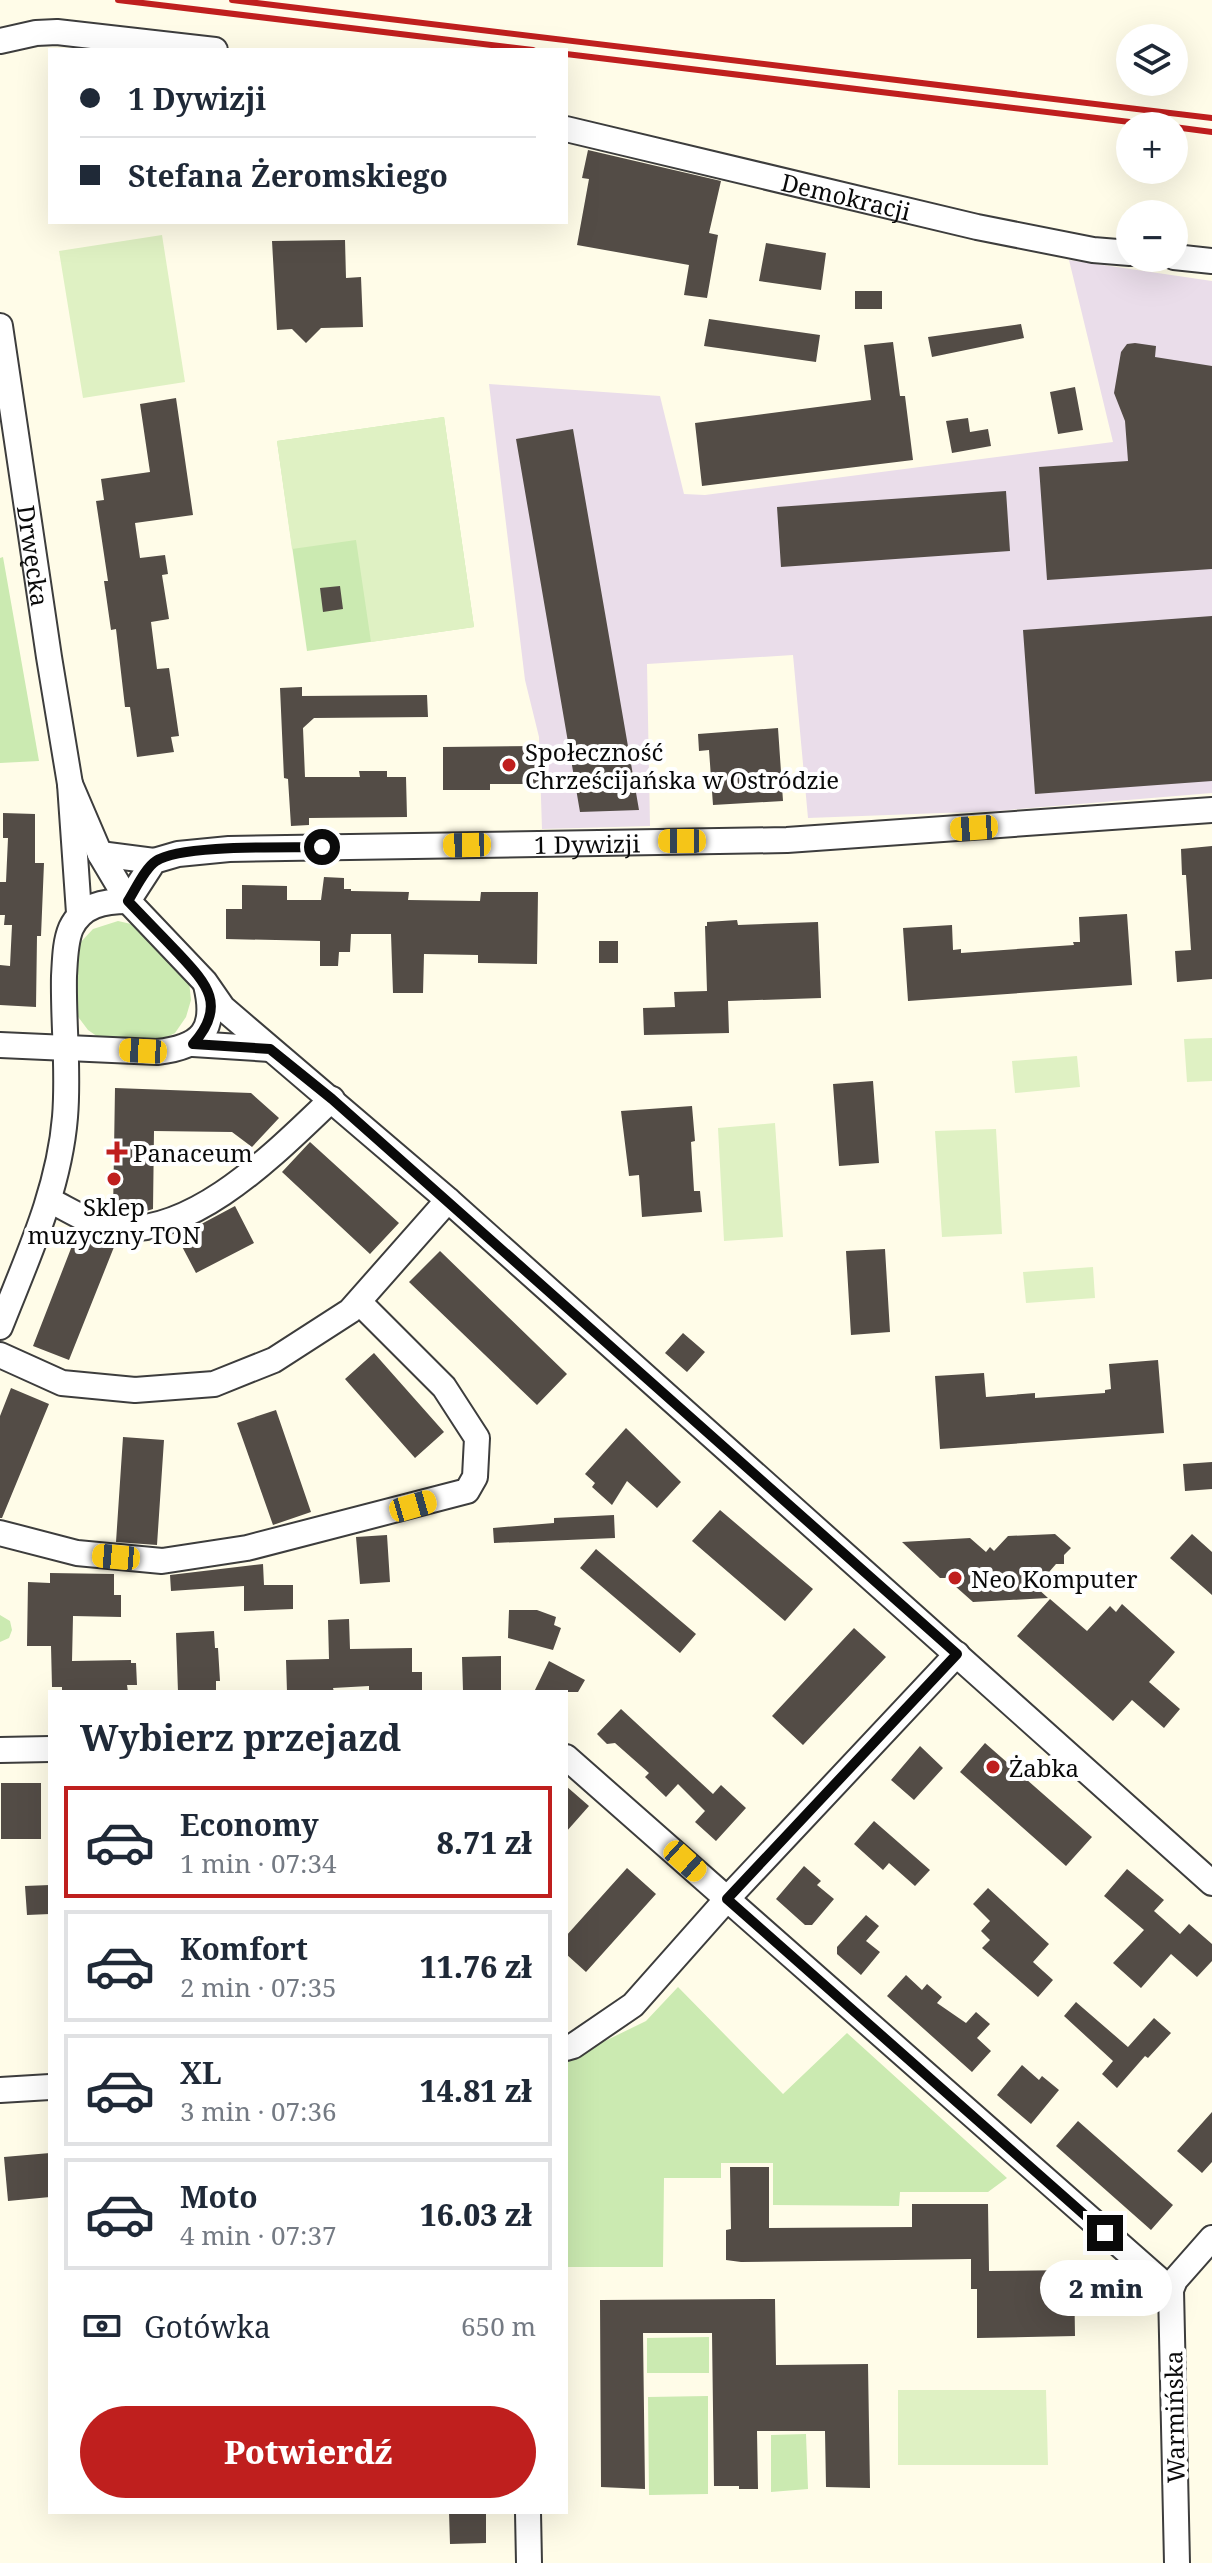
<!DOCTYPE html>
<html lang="pl">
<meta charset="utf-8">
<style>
:root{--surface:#fff;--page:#f2f2f3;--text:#1f2937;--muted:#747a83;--line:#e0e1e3;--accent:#bf1f1e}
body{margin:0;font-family:"Noto Serif",serif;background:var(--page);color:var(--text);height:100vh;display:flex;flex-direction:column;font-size:30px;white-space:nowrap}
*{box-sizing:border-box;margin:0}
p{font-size:26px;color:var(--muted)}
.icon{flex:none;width:44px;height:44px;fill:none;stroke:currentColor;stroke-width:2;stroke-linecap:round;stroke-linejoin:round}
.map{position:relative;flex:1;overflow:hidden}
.sheet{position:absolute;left:48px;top:1690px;width:520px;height:824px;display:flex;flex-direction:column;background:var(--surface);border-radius:0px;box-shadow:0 8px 32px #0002}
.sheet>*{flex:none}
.top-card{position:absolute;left:48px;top:48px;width:520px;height:176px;border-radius:0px;box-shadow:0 8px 32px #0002;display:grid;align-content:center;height:176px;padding:0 32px;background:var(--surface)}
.buttons{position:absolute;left:1116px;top:24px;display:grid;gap:16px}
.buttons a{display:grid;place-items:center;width:72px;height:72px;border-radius:50%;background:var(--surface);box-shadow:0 8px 32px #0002;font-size:40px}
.end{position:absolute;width:36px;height:36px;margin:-18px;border:10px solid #0a0a0a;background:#fff;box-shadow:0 0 0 4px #fff}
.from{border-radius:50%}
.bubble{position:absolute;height:56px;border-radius:28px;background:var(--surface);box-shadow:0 8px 32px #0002;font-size:26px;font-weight:800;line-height:56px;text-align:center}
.car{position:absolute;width:24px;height:48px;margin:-24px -12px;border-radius:10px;box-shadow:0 0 6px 2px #0007;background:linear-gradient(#f5c518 24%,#345 0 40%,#f5c518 0 76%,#345 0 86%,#f5c518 0)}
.top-card b{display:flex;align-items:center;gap:28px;height:76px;font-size:30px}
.top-card b+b{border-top:2px solid var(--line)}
.top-card i{width:20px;height:20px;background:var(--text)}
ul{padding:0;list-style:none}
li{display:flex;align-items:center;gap:24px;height:112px;margin:0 16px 12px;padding:0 16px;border:4px solid var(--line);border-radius:0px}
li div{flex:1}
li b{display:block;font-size:30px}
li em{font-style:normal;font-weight:800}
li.active{border-color:var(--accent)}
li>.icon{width:72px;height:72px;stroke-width:1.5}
h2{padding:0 32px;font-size:36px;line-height:96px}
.pay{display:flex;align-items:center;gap:20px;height:88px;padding:0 32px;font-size:30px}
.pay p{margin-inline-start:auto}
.action{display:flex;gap:16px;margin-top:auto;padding:16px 32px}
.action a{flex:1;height:92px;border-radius:48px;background:var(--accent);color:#fff;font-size:32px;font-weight:800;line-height:92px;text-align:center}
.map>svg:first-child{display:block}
.industrial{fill:#eaddea}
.green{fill:#cbeab1}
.pitch{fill:#dff1c3}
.building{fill:#534c46}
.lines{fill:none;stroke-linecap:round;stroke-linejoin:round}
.minor-casing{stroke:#3d3d3d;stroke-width:28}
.minor{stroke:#fff;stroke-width:24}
.rail{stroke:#bf1f1e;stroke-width:6}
.route{stroke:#0a0a0a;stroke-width:10}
.poi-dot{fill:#bf1f1e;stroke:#fff;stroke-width:3}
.labels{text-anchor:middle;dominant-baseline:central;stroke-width:8;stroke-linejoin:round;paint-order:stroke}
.street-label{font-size:24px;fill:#0a0a0a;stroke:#fff}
.poi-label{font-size:24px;fill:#0a0a0a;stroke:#fff;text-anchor:start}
</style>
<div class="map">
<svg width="1212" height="2563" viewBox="0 0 1212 2563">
<rect width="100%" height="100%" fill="#fffce8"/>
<path class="industrial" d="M1069 260 1212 281V793L996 811 808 818 793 655 647 664 650 826 542 829 539 737 525 680 489 384 660 396 684 494 705 495 1113 442Z"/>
<path class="green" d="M444 417 474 627 307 651 277 441Z
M3 557 39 761 0 763V558Z
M118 921 140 926 189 981 191 1000 186 1017 175 1033 157 1042 101 1039 88 1030 76 1014 75 955 79 944 93 929Z
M0 1615 10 1621 12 1630 9 1638 0 1642Z
M678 1987 783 2094 847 2033 1007 2178 988 2192H900L899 2206 773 2205V2163H721V2178H664L663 2267H566V2060L646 2021Z
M709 2337V2373H647V2338Z
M708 2396V2494L649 2495 648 2397Z
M806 2434 808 2489 771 2492V2435Z"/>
<path class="pitch" d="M162 235 185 382 83 398 59 251Z
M444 417 474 627 371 642 356 540 292 549 277 441Z
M1212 1038V1081L1187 1082 1184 1039Z
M1077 1056 1080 1087 1015 1093 1012 1061Z
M775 1123 783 1237 724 1241 718 1128Z
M996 1129 1002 1234 942 1237 935 1131Z
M1093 1267 1095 1298 1026 1303 1023 1272Z
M898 2390H1046L1048 2465H898Z"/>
<path class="building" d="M588 150 721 181 709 233 718 235 707 298 684 295 689 265 577 245 589 179 582 178Z
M345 240 346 278 361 277 363 327 321 328 306 343 292 329 277 330 272 241Z
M766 243 826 253 821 290 759 281Z
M855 291H882V309H855Z
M709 319 820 335 816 362 704 346Z
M1021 324 1024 338 932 357 928 337Z
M893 342 900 396H905L913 460 702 486 695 423 871 400 864 345Z
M1135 343 1156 346 1155 357 1212 366V569L1047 580 1039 467 1128 461 1125 421 1114 393 1121 352 1127 344Z
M1075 387 1083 430 1058 434 1050 392Z
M176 398 193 515 135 523 140 558 165 555 168 574 162 575 169 619 151 622 157 669 169 668 179 736 171 737 174 752 137 757 130 707H125L116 629 111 630 104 581H108L96 501 104 500 101 479 150 472 140 404Z
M968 418 970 432 988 429 991 446 952 453 946 421Z
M573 429 605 613 639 810 580 812 516 439Z
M1006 491 1010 551 781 567 777 507Z
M340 586 343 609 323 612 320 588Z
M1212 616V781L1035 794 1023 630Z
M302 687V696L427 695 428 717 314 718 303 728 305 777H360L359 771H387V777H406L407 817 309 818V825L291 826 288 779 284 778 280 688Z
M778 728 783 801 713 805 709 750 699 751 698 734Z
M539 746 540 784H490V790H443V747Z
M3 813 35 814V863H44L41 936H37L36 1007 0 1005V965L10 966 12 925H4L5 915H0V882H6L8 838H3Z
M1212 846V979L1177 982 1175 951 1191 950 1186 875H1182L1181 849Z
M324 877 344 878V889H351V891L409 892 408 900 480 901 481 892H538L537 964 478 963V955L424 954 423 993H393L391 934H351L350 952H339L338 966H320V941L226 939V909H242V885L287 886V900H321Z
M1127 914 1132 985 908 1001 903 928 952 925 953 950 961 949V953L1074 945 1073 942H1080L1079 917Z
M737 920 738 925 818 922 821 998 728 1001 729 1033 644 1035 643 1008 675 1007 674 992 707 991 705 926H707V922Z
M599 941H618V963H599Z
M873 1081 879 1163 839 1166 833 1084Z
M115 1088 251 1093 279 1118 252 1147 232 1132 154 1131 153 1209 140 1213H113Z
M692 1106 695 1141 691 1142 694 1191H700L702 1212 642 1217 639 1175 629 1176 621 1111Z
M310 1142 399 1223 370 1254 282 1172Z
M235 1206 254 1243 196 1273 177 1237Z
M77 1233 114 1247 69 1360 33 1346Z
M885 1249 890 1332 851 1335 846 1251Z
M440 1251 567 1374 537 1405 409 1282Z
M683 1333 705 1352 687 1372 665 1353Z
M374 1353 444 1432 415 1458 345 1379Z
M1158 1360 1164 1433 940 1449 935 1376 984 1373 986 1397 1035 1393V1398L1105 1393V1390L1111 1389 1109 1364Z
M11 1388 49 1404 2 1518H0V1416Z
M276 1410 311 1512 273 1525 237 1423Z
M626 1428 681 1482 657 1508 627 1481 612 1505 592 1487 595 1483 585 1474Z
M123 1437 164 1440 157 1545 116 1542Z
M1212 1462V1489L1185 1491 1183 1464Z
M720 1510 813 1589 785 1621 692 1541Z
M614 1515 615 1538 494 1543 493 1528 554 1523V1518Z
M1055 1534 1071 1548 1064 1555V1564H1056L1036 1587 1048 1598 973 1602 946 1578H940L902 1542 970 1538 986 1552 990 1547 994 1551 1008 1536Z
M1192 1534 1212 1552V1595L1170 1558Z
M387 1535 390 1582 360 1584 356 1537Z
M596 1549 696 1634 680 1653 580 1568Z
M263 1564 264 1585H293V1609L244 1611V1586L171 1591 170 1575Z
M50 1573 114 1574V1595H121V1617L73 1616 72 1661 131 1660V1663H136L137 1685H127L128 1692H62V1687H52L51 1646H27L28 1582 50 1583Z
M1050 1599 1087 1631 1110 1606 1116 1612 1122 1604 1175 1652 1149 1682 1180 1709 1164 1728 1132 1700 1113 1721 1017 1636Z
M509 1610H537L556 1617 554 1625 561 1628 553 1650 508 1638Z
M349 1619 350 1649 412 1648V1672H422V1692H369V1686L333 1688 334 1692H287L286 1660 329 1659 328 1620Z
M854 1628 886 1657 803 1745 772 1716Z
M214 1631 215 1648H218L220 1681H216V1692H178L176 1633Z
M501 1656V1690L463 1691 462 1657Z
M549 1661 585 1680 578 1692H534Z
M621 1709 713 1794 721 1785 746 1808 716 1841 695 1822 705 1811 678 1784 666 1797 645 1777 649 1773 615 1743 607 1744 597 1734Z
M985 1743 1092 1837 1066 1866 960 1772Z
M920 1746 943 1768 914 1800 891 1780Z
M1 1783H41V1839H1Z
M566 1786 589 1806 566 1832Z
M874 1821 930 1870 915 1886 889 1863 883 1870 854 1844Z
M804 1866 821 1881 817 1885 834 1899 812 1925H805L776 1899Z
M627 1868 656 1894 586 1972 566 1954V1936Z
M1127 1869 1164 1900 1154 1911 1180 1934 1189 1924 1212 1944V1961L1197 1977 1171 1954 1141 1988 1113 1963 1144 1930 1104 1896Z
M50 1885V1914L27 1915 25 1886Z
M988 1888 1049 1944 1033 1962 1053 1980 1038 1997 982 1948 990 1940 981 1931 990 1921 973 1904Z
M866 1915 879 1926 866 1941 880 1952 861 1975 837 1954V1947Z
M906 1975 922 1990 927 1984 942 1997 937 2003 966 2023 976 2012 990 2024 977 2038 991 2051 972 2072 887 1996Z
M1076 2002 1128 2047 1154 2018 1171 2033 1148 2058 1145 2056 1117 2088 1102 2074 1113 2061 1064 2016Z
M1022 2065 1039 2080 1042 2076 1059 2090 1031 2124 997 2095Z
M1212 2112V2162L1202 2173 1177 2151Z
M1078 2121 1173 2205 1151 2230 1056 2146Z
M50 2153V2197L8 2201 4 2157Z
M730 2167H769V2228L912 2227V2204H988L989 2271 1074 2270 1075 2336 977 2338V2289H971V2259L741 2262 726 2260V2230L731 2229Z
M775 2299 776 2365 868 2364 870 2488 826 2487 825 2431H757L758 2489H739V2486H714L712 2333H643L645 2489 601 2487 600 2300Z
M449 2512H486V2543L450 2544Z"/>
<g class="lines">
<g class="minor-casing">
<g id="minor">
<path d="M0 41 36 33 57 32 215 50"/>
<path id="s1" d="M566 129 977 227 1093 250 1130 253"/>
<path d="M1174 257 1212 261"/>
<path id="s2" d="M0 326 49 657 70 784 79 913"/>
<path d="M70 784 100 854 128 901 205 982 223 1008 448 1200 1212 1883"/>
<path d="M100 854 154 861"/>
<path id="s3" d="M128 901 154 861 178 854 229 849 787 840 1212 810"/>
<path d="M193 1044 270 1049"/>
<path d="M0 1045 157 1052C202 1047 217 1030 206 985"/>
<path d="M49 1200C66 1208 94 1226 111 1228 193 1239 277 1151 332 1099"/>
<path d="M0 1327C27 1258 59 1191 65 1117 69 1070 63 1023 64 976 65 960 65 942 71 928 82 905 104 901 128 901"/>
<path d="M0 1355 62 1383 135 1390 214 1384 274 1360 350 1311 448 1200"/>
<path d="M0 1533 77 1553 162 1561 247 1548 467 1491 475 1477 477 1438 444 1387 359 1302"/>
<path d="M0 1750 50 1749"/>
<path d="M566 1757 1171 2290"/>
<path d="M566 2048 573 2046 633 2005 727 1899 957 1654"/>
<path d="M0 2090 50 2087"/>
<path d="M528 2512 529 2563"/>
<path d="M1177 2563 1171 2290 1175 2280 1212 2238"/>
</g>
</g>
<use href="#minor" class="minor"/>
<path class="rail" d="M118 0 533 50
M232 0 1212 118
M566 54 1163 126
M1174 127 1212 132"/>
</g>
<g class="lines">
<path class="route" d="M322 847C287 848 181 844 156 861 145 868 135 890 128 901 144 918 161 935 177 952 206 983 228 1005 193 1044L270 1049 332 1099 957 1654 727 1899 1105 2233"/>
</g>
<g class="poi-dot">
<circle cx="509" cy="765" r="8"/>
<path d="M113 1140h8v8h8v8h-8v8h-8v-8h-8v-8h8z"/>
<circle cx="114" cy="1179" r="8"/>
<circle cx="955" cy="1578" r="8"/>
<circle cx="993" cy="1767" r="8"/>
</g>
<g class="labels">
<g class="street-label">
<text stroke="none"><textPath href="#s1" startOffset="288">Demokracji</textPath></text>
<text stroke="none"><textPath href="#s2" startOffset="232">Drwęcka</textPath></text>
<text stroke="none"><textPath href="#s3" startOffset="482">1 Dywizji</textPath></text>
<text transform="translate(1174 2417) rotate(-91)">Warmińska</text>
</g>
<g class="poi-label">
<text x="525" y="751">Społeczność<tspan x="525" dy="28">Chrześcijańska w Ostródzie</tspan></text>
<text x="133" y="1152">Panaceum</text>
<text x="114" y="1206" text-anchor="middle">Sklep<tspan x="114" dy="28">muzyczny TON</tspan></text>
<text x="971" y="1578">Neo Komputer</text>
<text x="1009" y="1767">Żabka</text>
</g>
</g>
</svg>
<div class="buttons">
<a><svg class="icon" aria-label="layers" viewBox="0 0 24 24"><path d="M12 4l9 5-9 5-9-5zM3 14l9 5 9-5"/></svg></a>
<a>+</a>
<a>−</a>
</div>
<i class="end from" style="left:322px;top:847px"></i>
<i class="end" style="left:1105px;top:2233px"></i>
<div class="bubble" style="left:1040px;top:2260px;width:132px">2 min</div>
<i class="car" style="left:974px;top:828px;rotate:266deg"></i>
<i class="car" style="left:682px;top:841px;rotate:270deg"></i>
<i class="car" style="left:467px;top:845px;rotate:269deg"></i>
<i class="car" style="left:143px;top:1051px;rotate:273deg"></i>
<i class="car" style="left:413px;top:1506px;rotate:74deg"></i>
<i class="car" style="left:116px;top:1557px;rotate:275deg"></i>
<i class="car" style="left:685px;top:1861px;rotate:132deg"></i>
<div class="top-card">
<b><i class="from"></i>1 Dywizji</b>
<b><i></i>Stefana Żeromskiego</b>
</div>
<section class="sheet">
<h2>Wybierz przejazd</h2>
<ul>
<li class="active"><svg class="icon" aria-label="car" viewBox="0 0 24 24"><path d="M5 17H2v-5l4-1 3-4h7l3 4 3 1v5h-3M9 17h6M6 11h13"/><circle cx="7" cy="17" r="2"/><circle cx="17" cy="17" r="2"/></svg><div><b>Economy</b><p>1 min · 07:34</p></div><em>8.71 zł</em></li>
<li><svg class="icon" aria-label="car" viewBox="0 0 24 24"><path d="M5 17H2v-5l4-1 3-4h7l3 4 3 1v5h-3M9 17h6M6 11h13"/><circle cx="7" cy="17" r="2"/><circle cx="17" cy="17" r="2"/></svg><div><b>Komfort</b><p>2 min · 07:35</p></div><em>11.76 zł</em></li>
<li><svg class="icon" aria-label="car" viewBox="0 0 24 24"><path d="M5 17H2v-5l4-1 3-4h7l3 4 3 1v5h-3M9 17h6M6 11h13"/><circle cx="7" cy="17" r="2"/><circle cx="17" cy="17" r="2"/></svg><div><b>XL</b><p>3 min · 07:36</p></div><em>14.81 zł</em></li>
<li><svg class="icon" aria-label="car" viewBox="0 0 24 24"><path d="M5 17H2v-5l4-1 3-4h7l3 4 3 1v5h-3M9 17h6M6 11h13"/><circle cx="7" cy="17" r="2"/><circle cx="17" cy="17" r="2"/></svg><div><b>Moto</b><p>4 min · 07:37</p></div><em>16.03 zł</em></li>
</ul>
<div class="pay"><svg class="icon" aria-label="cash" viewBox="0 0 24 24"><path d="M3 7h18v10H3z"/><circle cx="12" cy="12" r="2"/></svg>Gotówka<p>650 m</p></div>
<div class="action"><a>Potwierdź</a></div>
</section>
</div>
